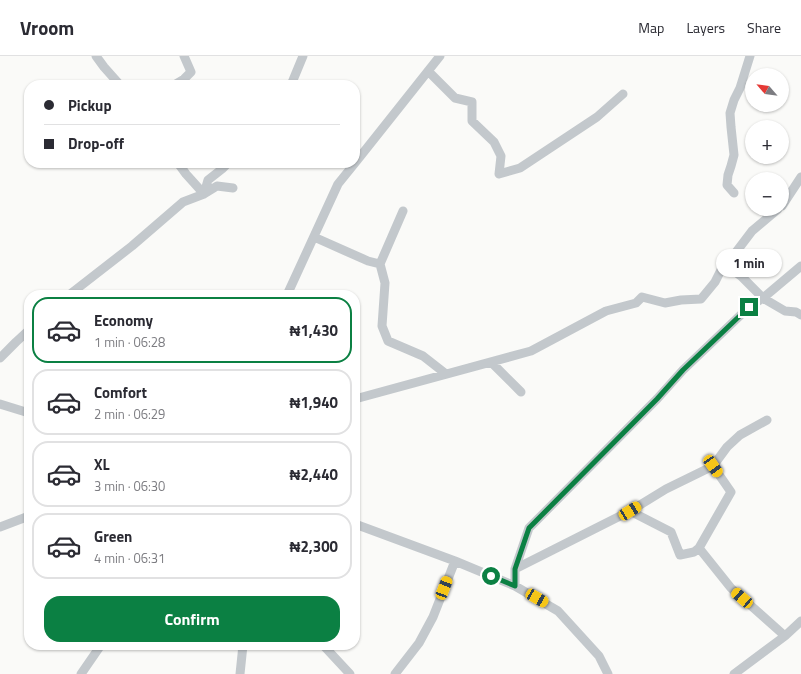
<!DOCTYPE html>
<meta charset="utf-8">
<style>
:root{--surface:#fff;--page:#f7f7f7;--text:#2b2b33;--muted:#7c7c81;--line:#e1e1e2;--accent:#0b8043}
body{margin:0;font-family:"Titillium Web",sans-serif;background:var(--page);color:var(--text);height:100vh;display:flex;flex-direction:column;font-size:15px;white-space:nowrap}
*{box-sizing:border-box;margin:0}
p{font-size:13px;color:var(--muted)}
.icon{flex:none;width:22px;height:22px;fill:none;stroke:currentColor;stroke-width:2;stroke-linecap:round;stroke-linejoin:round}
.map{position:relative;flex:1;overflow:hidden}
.panel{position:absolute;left:24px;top:234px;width:336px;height:360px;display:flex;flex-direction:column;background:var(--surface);border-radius:16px;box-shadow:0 1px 3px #0004}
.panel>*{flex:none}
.top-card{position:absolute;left:24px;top:24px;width:336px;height:88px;border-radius:16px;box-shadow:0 1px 3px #0004;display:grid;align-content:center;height:88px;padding:0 20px;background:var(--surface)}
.needle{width:26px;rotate:298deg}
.tools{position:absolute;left:745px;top:12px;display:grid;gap:8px}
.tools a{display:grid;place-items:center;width:44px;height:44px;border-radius:50%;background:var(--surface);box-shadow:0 1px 3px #0004;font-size:20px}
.end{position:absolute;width:18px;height:18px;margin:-9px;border:5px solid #0b8043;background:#fff;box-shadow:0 0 0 2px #fff}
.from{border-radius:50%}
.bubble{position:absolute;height:28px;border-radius:14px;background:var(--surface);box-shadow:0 1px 3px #0004;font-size:13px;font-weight:700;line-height:28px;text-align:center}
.car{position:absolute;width:12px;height:24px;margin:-12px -6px;border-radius:5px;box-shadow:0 0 3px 1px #0007;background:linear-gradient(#f5c518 24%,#345 0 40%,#f5c518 0 76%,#345 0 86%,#f5c518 0)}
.top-card b{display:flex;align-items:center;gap:14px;height:38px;font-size:15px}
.top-card b+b{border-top:1px solid var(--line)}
.top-card i{width:10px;height:10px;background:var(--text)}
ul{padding:7px 0 0;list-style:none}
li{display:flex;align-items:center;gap:12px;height:66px;margin:0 8px 6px;padding:0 12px;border:2px solid var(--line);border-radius:16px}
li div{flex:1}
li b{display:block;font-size:15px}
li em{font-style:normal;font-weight:700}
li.on{border-color:var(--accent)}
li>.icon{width:36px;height:36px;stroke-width:1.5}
.action{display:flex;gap:8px;margin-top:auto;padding:8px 20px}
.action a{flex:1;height:46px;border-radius:16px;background:var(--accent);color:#fff;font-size:16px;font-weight:700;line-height:46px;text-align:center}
header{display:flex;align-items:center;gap:24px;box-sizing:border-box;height:56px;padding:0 20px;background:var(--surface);border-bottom:1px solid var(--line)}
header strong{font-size:19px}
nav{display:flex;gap:22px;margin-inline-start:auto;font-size:14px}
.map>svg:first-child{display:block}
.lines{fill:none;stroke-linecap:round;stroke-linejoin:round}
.minor{stroke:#c3c8cc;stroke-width:9}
.route{stroke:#0b8043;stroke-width:5}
</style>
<header>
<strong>Vroom</strong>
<nav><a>Map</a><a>Layers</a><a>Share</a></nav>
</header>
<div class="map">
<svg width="801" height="618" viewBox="0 0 801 618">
<rect width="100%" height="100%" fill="#fafaf8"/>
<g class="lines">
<path class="minor" d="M96 0 104 11 120 29
M428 15 455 42 472 46V65L494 86 501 100 499 118 520 112 597 61 623 38
M174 29 184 23 191 16 184 0
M291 29 303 0
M178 107 186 118 204 138
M355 107 440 0
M734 137 727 129 728 119 731 110 734 99 731 71 730 57 734 44 740 32 750 0
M204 138 208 124 222 113 228 107
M782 150 801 121
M403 155 380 208 385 227 382 270 388 285 423 300 446 318
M314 181 368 205 380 208
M721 214 727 208 752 175 778 153
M69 239 132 190 183 146 204 138 217 130 233 132
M287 239 338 128 355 107
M0 302 16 286 29 274
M491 306 521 336
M355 343 531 295 606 255 636 247 642 241 665 247 681 244 701 243 715 226 721 214 730 212 741 220 763 242 785 255 796 256 801 259
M0 348 29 357
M630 455 671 476 680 499 694 496 699 492 731 436 713 410
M355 468 455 505 515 530 558 555 599 600 608 618
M0 471 29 460
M699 492 731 532 785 580
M515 513 630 455 666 433 713 410 727 391 740 379 767 364
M515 530V513L529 472 657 343 683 314 749 251 763 242 801 210
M323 589 350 618
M81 618 101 589
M240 618 243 589
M395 618 419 587 433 561 455 505
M734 618 785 580 801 565"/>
</g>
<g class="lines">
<path class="route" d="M491 520 515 530V513L529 472 657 343 683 314 749 251"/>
</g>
</svg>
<div class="tools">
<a><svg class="needle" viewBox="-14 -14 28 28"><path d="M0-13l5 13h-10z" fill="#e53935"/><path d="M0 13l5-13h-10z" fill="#7c7c81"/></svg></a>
<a>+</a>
<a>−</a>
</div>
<i class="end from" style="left:491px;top:520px"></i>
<i class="end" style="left:749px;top:251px"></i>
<div class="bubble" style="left:716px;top:193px;width:66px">1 min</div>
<i class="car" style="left:713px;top:410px;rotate:145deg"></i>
<i class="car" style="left:630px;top:455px;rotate:58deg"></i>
<i class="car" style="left:444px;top:532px;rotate:21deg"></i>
<i class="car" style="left:537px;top:542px;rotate:120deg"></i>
<i class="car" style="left:742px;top:542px;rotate:311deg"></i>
<div class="top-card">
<b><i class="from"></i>Pickup</b>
<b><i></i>Drop-off</b>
</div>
<section class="panel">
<ul>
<li class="on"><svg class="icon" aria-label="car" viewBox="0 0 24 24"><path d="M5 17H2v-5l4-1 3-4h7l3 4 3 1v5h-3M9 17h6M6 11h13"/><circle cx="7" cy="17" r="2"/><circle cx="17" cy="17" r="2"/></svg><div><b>Economy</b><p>1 min · 06:28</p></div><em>₦1,430</em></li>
<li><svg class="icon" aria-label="car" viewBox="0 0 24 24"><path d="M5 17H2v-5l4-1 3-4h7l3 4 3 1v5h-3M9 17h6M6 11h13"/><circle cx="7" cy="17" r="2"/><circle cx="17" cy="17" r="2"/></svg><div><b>Comfort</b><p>2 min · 06:29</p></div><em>₦1,940</em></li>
<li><svg class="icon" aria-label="car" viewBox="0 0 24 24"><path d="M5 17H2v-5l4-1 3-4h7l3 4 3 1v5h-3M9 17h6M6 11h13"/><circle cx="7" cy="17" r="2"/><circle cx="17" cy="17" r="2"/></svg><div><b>XL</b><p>3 min · 06:30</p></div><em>₦2,440</em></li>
<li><svg class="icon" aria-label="car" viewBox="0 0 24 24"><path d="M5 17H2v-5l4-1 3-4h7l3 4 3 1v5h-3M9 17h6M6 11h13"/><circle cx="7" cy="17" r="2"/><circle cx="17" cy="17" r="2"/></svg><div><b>Green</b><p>4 min · 06:31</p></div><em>₦2,300</em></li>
</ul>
<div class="action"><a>Confirm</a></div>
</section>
</div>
